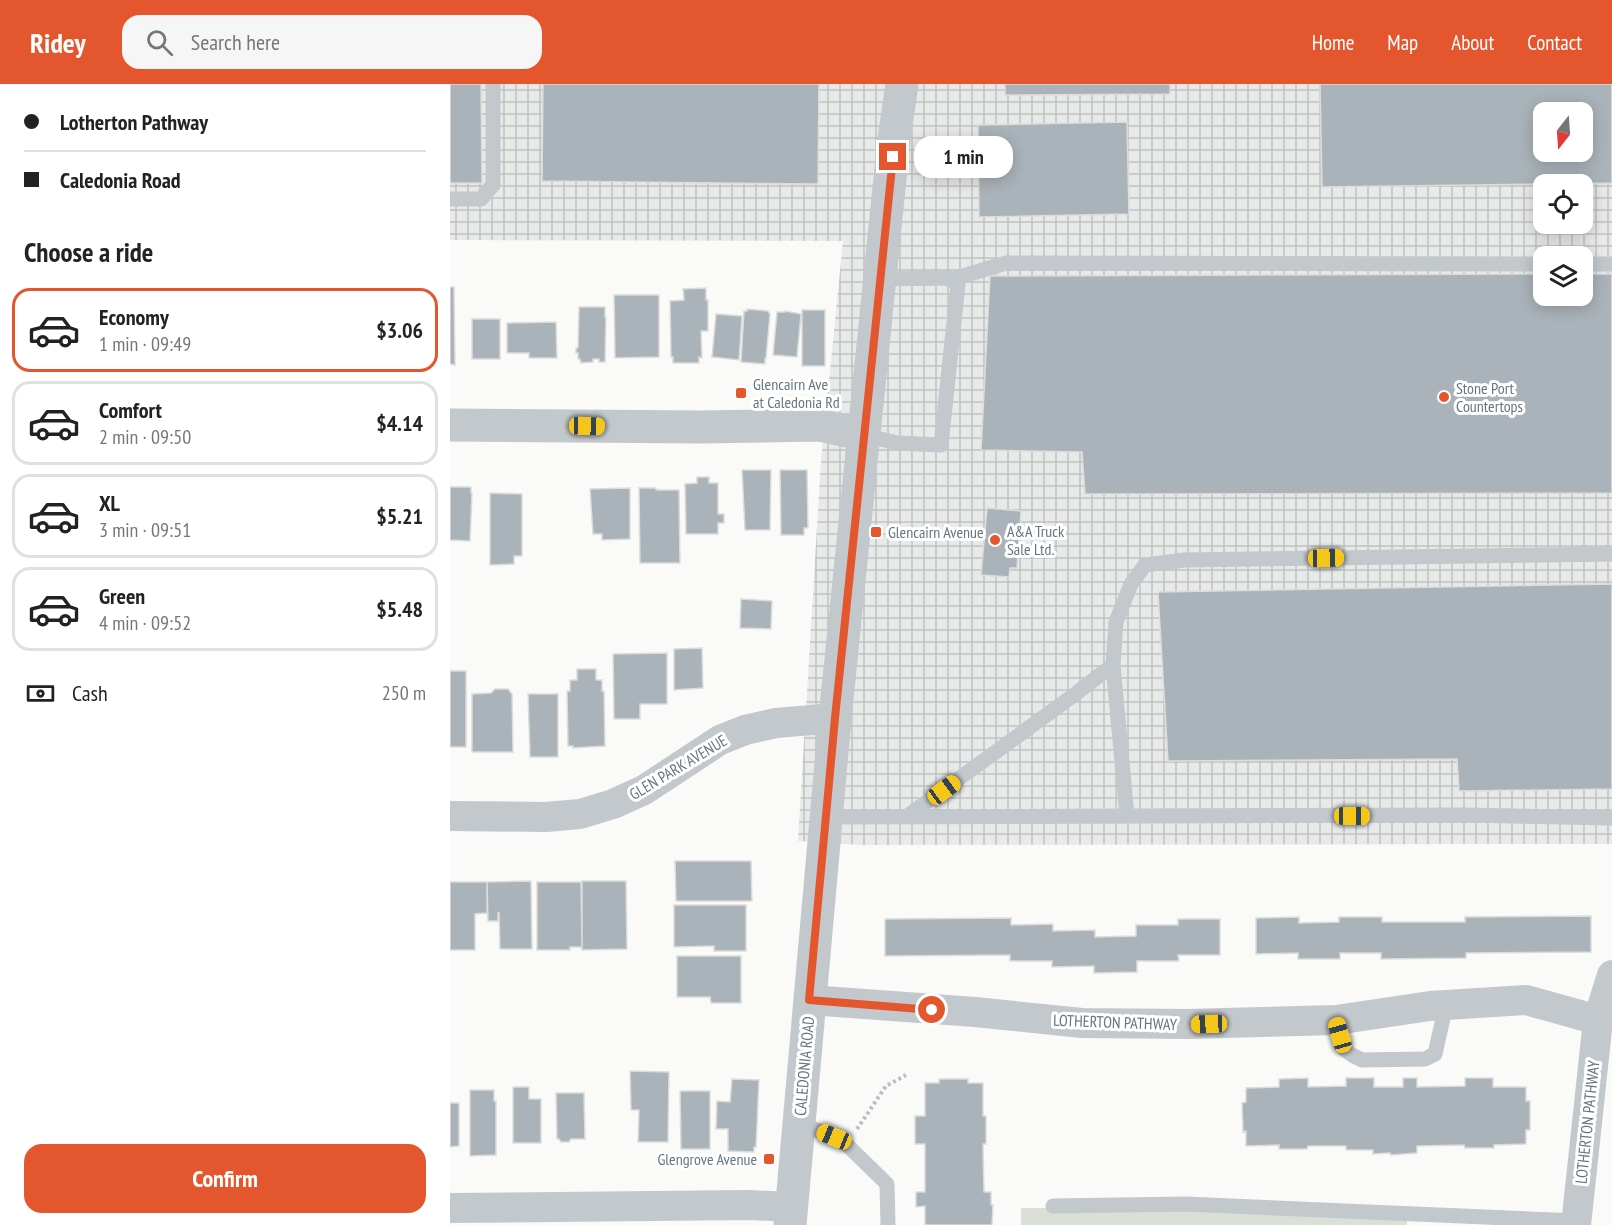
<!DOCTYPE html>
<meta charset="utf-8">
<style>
:root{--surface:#fff;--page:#f6f6f6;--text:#222;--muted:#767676;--line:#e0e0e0;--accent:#e4572e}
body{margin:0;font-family:"PT Sans Narrow",sans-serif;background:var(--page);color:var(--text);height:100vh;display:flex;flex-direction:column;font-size:22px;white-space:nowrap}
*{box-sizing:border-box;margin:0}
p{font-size:20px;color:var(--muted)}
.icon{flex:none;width:33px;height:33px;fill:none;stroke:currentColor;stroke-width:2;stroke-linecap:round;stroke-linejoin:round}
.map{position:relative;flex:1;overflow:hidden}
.panel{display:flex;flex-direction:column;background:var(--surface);width:450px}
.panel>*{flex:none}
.hud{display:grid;align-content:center;height:132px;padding:0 24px;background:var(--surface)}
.needle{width:39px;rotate:197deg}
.fabs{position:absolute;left:1083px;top:18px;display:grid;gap:12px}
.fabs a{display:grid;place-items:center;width:60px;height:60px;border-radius:12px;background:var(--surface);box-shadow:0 3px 15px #0003;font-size:30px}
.end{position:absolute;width:27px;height:27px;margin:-14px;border:8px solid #e4572e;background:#fff;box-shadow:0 0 0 3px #fff}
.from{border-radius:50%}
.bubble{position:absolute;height:42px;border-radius:18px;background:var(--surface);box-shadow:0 3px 15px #0003;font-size:20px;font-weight:700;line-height:42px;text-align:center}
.car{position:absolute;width:18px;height:36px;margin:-18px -9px;border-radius:8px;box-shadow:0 0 4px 2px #0007;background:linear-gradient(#f5c518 24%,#345 0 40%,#f5c518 0 76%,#345 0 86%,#f5c518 0)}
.hud b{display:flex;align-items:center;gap:21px;height:57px;font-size:22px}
.hud b+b{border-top:2px solid var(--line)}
.hud i{width:15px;height:15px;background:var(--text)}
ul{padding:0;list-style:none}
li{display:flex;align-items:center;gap:18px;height:84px;margin:0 12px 9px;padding:0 12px;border:3px solid var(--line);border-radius:18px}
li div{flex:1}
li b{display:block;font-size:22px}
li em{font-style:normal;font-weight:700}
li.active{border-color:var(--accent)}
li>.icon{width:54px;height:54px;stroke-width:1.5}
h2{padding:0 24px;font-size:27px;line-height:72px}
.pay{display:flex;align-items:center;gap:15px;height:66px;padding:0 24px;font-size:22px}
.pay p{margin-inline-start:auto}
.action{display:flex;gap:12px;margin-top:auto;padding:12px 24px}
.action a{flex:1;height:69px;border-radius:18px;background:var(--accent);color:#fff;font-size:24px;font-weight:700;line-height:69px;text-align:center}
header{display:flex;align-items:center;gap:36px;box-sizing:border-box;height:84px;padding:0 30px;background:var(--accent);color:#fff}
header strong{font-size:28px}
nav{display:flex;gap:33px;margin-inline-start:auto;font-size:21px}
.search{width:420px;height:54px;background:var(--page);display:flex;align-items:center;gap:15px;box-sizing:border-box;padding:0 21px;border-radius:18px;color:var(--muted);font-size:22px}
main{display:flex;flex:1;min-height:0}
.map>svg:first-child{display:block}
.industrial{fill:url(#industrial-grid);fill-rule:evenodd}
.grass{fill:#dadfd7}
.building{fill:#aab3b9;stroke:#dcdcda;stroke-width:1.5;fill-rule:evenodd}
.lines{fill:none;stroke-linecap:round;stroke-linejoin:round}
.path{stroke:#bbbfc2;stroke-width:4;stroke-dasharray:3 3;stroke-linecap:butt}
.service{stroke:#c3c8cc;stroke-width:15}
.minor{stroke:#c3c8cc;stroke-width:30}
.tertiary{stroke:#c3c8cc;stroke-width:33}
.route{stroke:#e4572e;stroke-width:8}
.poi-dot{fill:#e4572e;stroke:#fff;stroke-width:2}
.labels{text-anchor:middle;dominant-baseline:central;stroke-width:6;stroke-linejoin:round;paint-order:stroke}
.poi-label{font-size:16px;fill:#657683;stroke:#fff;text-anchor:start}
.street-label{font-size:16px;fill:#657683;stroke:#fff}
</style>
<header>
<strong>Ridey</strong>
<div class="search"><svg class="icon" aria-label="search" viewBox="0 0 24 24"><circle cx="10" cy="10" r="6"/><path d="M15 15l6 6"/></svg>Search here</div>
<nav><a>Home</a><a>Map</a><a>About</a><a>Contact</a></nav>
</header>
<main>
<section class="panel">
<div class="hud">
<b><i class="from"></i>Lotherton Pathway</b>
<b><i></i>Caledonia Road</b>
</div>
<h2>Choose a ride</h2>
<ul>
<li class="active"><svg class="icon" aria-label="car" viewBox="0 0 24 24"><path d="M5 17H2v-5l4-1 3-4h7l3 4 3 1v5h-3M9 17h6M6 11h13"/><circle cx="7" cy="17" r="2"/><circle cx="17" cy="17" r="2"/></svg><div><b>Economy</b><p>1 min · 09:49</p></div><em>$3.06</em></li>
<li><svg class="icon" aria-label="car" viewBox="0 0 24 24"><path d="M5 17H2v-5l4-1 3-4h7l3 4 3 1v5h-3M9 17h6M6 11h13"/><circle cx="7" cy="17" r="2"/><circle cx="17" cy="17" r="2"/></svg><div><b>Comfort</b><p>2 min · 09:50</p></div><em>$4.14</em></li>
<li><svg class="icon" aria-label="car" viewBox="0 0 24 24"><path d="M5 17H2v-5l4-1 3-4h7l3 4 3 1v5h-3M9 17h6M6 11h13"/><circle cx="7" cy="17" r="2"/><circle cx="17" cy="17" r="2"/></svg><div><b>XL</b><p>3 min · 09:51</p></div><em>$5.21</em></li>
<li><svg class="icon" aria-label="car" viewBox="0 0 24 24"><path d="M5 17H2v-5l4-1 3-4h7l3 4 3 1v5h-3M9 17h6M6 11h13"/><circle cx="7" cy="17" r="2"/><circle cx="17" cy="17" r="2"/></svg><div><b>Green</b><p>4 min · 09:52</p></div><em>$5.48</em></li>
</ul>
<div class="pay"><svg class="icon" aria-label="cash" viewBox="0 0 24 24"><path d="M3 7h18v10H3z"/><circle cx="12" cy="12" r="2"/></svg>Cash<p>250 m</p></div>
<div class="action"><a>Confirm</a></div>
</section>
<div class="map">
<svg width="1162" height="1141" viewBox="0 0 1162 1141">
<defs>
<pattern id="industrial-grid" width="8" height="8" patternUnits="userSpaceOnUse" patternTransform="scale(1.5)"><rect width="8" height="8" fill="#e8e9e9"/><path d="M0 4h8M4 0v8" fill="none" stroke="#c0c1c2"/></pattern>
</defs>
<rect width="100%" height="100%" fill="#fafaf8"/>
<path class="industrial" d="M0 0H1162V760L410 761 348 757 371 377 393 157 0 156ZM1094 28H1132V68H1094ZM1094 100H1132V140H1094ZM1094 172H1132V212H1094Z"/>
<path class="grass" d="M571 1124 957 1125V1141H571Z"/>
<path class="building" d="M0 0H31L32 99H0Z
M93 0H369L368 100 92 97Z
M555 0H720V10L555 11Z
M870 0H1162V99L872 103ZM1094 28H1132V68H1094Z
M677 38 679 130 529 133 528 41Z
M1094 190V212H1132V190H1162V409L635 410 632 368 531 366 540 192Z
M0 203H4L5 281 0 280Z
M256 204V216H258V247H251L252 274 249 273V279H223V273H221L220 217 234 216 233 205Z
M164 211H209V273L165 274Z
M129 223H155V233H156L155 278H149V275H143V278L131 279 130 275H128V269H126V264H128Z
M297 225 318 227 320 230 316 274H315V280L291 278 294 227H297Z
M352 226H375V282H352Z
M335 227 351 230 347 273 323 271 327 228H335Z
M266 230 292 232 289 276 262 273Z
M22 235H50V275H22Z
M106 238 107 274H79V269H57V239Z
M292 386H321L320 446H295Z
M330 386H357L358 444H354V451H331Z
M247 393H259V399H268V430H274V439H268V450H236L235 400 247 399Z
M0 403H21V409H22L20 457 0 456Z
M180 404V455L152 456V450H143L140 405Z
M189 404H206V406H229L230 479H190Z
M40 409 72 410V472H64V480L40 481Z
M537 424 571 427 567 484H560L559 493 531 491Z
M1162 500V705L1009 707 1007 675 718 677 708 508Z
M291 515 322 517 321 545 290 544Z
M252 564 253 604 224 606V565Z
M217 569V620H190V635H164L163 570Z
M127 585H146V596H152V607H154L155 662 123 664V662H118L117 607H120V596H127Z
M0 587H16V663H0Z
M45 605H58L62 610 63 668H22V610L41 609Z
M78 610H108V673H80Z
M225 777H301L302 817H226Z
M81 797 82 865H50L49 829H48V837H38L37 798Z
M132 797H176L177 865 132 866Z
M0 798H37V829L25 830V866H0Z
M87 798H131L132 863H120V866H87Z
M224 821H296V867H264V862L224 863Z
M1141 832V868L1016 869V874L931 875V869H890V875H848V869L806 870V834L849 833V839L889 838V833H932V838H1015V833Z
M561 834V841L603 840V847L645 846V853L686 852V841H728V835H770V871H728L729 877H687V888L644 889V882L602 883V877H560V871L435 872V835Z
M227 872H291V919H261L260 913H227Z
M180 987 219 988 218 1058H188L189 1026H181Z
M858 994V1003L896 1002V994H924V1003H953V994H967V1003L1015 1002V994H1043V1003H1076V1017H1080V1046H1076V1060L1044 1061V1064H1015L1014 1061 967 1062V1069L941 1071 940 1069 923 1070V1066H896V1062H858L857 1065H829V1061L796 1062V1047L793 1048 792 1019 796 1018V1004L829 1003V995Z
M282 995 309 996 306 1063H304V1068L278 1067V1045H266L267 1017 280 1018Z
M489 995H518V999H533V1032H536V1060H533L534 1108H541V1121H543L542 1141H475V1122L466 1123V1108H475V1060H465V1032H475V999H489Z
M63 1003H79V1015H91V1059H63Z
M20 1006H44V1017H46V1071L20 1072Z
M230 1007H260V1065H231Z
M106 1009H134L135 1055H121L119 1058H111L109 1055H107Z
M0 1019H9V1062L0 1063Z"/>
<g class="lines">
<path class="path" d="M407 1045 436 1002 456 991"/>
<path class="service" d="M0 115H31L43 101V0
M1132 180H1162
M500 196 556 179 1094 180
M414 351 447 359 491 361 508 200 498 194 431 195
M663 581 677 732
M376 733 1015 731 1162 734
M456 733 624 611 663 581 666 538 681 500 695 481 734 476 1162 470
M886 936 895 966 902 971 912 976 975 975 985 970 996 921
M349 1039 384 1053 396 1060 437 1100 438 1141
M603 1122 736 1120 1127 1137"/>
<path class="minor" d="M0 732 96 733 130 730 163 720 194 706 270 656 295 646 326 639 385 634
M359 916 525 928 632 939 737 940 886 936 980 922 1076 916 1148 936
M0 1124 299 1121 342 1123
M1126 1141 1148 936 1162 891"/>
<path class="tertiary" d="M0 341 252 343 369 341 414 351
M340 1141 385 634 444 55 452 0"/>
</g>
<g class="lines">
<path class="route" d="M443 73 385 634 359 916 482 926"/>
</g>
<g class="poi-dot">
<rect x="285" y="303" width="12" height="12" rx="3"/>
<circle cx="994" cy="313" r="6"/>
<rect x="420" y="442" width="12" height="12" rx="3"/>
<circle cx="545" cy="456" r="6"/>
<rect x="313" y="1069" width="12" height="12" rx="3"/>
</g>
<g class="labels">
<g class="poi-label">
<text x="303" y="300">Glencairn Ave<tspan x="303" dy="18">at Caledonia Rd</tspan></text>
<text x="1006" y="304">Stone Port<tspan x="1006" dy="18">Countertops</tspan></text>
<text x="557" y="447">A&amp;A Truck<tspan x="557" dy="18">Sale Ltd.</tspan></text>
<text x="438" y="448">Glencairn Avenue</text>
<text x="307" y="1075" text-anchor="end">Glengrove Avenue</text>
</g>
<g class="street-label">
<text transform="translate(228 683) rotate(-31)">GLEN PARK AVENUE</text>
<text transform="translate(665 938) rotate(2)">LOTHERTON PATHWAY</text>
<text transform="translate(354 982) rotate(-85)">CALEDONIA ROAD</text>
<text transform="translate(1137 1038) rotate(-84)">LOTHERTON PATHWAY</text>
</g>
</g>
</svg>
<div class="fabs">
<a><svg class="needle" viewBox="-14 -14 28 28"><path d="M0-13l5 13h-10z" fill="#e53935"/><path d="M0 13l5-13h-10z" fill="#767676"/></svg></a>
<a><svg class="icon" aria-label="locate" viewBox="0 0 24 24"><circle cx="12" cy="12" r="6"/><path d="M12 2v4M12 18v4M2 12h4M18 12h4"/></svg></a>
<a><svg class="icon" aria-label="layers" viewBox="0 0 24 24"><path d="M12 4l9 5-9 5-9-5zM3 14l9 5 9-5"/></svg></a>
</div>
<i class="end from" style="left:482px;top:926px"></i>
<i class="end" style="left:443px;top:73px"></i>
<div class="bubble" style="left:464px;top:52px;width:99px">1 min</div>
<i class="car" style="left:137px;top:342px;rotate:91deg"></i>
<i class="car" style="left:876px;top:474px;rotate:89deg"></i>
<i class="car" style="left:494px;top:706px;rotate:54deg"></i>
<i class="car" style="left:902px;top:732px;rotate:90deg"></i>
<i class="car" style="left:759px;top:940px;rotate:268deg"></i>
<i class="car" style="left:890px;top:951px;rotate:344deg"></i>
<i class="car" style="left:384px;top:1053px;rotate:292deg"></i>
</div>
</main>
